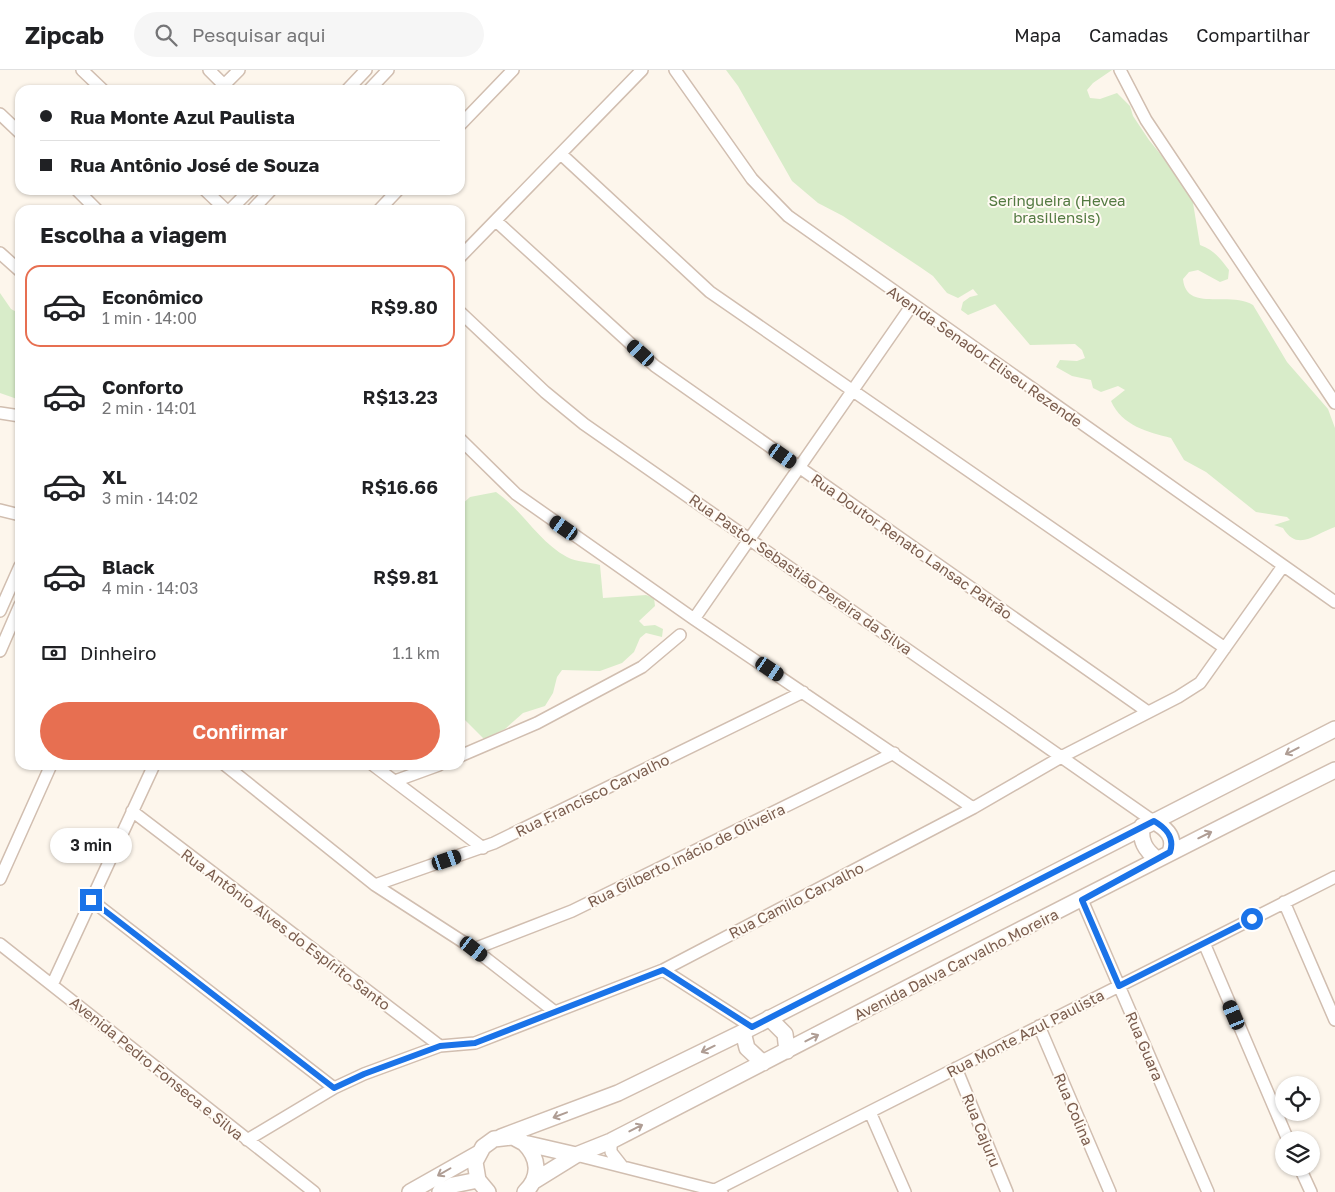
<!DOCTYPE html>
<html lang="pt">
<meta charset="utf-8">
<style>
:root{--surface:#fff;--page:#f6f6f6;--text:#202124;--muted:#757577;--line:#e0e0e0;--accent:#e76f51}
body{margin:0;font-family:"Golos Text",sans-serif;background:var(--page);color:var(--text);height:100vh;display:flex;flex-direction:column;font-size:19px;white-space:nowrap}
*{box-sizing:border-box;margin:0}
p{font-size:16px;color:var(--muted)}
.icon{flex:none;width:28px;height:28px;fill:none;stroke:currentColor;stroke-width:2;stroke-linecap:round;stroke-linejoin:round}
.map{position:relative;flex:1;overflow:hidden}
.panel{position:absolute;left:15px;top:135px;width:450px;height:565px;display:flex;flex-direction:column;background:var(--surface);border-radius:15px;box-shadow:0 1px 4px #0004}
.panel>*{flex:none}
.top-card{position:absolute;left:15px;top:15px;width:450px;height:110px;border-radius:15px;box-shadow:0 1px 4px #0004;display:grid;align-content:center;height:110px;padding:0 25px;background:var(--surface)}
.fabs{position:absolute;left:1275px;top:1006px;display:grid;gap:10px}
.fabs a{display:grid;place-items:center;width:45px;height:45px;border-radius:50%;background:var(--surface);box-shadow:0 1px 4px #0004;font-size:25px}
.end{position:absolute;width:22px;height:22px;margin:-11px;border:6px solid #1a73e8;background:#fff;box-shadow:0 0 0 2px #fff}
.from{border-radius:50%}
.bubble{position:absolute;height:35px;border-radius:18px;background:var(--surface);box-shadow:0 1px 4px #0004;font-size:16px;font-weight:600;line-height:35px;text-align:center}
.car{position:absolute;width:15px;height:30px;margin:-15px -8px;border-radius:6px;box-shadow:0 0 4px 1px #0007;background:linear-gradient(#222 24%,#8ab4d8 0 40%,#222 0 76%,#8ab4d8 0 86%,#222 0)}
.top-card b{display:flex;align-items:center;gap:18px;height:48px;font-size:19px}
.top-card b+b{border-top:1px solid var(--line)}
.top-card i{width:12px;height:12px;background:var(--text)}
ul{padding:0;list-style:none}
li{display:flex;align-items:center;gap:15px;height:82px;margin:0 10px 8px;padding:0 15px;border:2px solid transparent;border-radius:15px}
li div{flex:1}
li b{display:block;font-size:19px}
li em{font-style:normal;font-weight:600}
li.selected{border-color:var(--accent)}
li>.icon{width:45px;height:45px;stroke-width:1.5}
h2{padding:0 25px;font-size:22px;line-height:60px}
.pay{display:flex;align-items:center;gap:12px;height:55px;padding:0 25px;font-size:19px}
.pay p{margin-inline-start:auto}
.button{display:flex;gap:10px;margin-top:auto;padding:10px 25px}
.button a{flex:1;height:58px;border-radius:30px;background:var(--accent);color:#fff;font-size:20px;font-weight:600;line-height:58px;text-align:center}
header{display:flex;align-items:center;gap:30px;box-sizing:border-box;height:70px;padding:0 25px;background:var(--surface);border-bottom:1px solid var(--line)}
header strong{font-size:24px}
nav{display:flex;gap:28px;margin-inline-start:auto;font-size:18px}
.search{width:350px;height:45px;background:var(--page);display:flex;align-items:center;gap:12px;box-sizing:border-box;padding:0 18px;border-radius:28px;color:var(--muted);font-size:19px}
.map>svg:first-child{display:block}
.green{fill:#d8ecc9}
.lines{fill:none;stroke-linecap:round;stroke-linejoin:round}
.minor-casing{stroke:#d1beb0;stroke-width:14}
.tertiary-casing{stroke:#d1beb0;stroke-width:18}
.minor{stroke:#fff;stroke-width:11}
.tertiary{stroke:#fff;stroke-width:15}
.oneway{stroke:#af9d94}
.route{stroke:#1a73e8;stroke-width:6}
.labels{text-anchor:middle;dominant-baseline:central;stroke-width:4;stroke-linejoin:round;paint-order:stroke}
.park-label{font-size:15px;fill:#537a41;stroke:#fffaf3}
.street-label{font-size:15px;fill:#7a5c4d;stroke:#fffaf3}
</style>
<header>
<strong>Zipcab</strong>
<div class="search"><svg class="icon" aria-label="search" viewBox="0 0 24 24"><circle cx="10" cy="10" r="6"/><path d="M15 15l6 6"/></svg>Pesquisar aqui</div>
<nav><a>Mapa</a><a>Camadas</a><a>Compartilhar</a></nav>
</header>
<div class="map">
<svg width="1335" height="1122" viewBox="0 0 1335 1122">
<rect width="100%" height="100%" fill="#fdf6ec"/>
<path class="green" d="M726 0H1112L1093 13 1087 20 1090 28 1100 29 1117 23 1130 36 1133 46 1149 70 1182 111 1192 127 1200 175C1214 180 1220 188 1229 200L1228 209 1220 212 1198 200 1189 202 1183 209C1186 243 1230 220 1253 235L1287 292 1328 339 1335 358V457C1316 463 1298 483 1283 458L1274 455 1290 450 1287 447 1256 442 1206 402 1184 390 1171 368C1148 362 1122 356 1111 331L1125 320 1118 316 1101 322 1093 318 1091 310 1072 306 1056 297 1060 290 1077 291 1085 288 1082 280 1075 274 1030 275 995 234 968 245 961 240 963 232 970 227 978 225 973 219 958 228 947 223 933 206 920 197 843 146 818 133 792 111 738 16Z
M0 223 11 239 20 244V330L0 323Z
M496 422C522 440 539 472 567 487 576 492 590 492 600 495L603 528 646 525 654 528 655 536 639 551 644 556 655 555 663 559 662 567 646 563 640 568 634 582 622 593 600 601 562 600 557 607 553 623 545 636 523 643 505 659 484 669 460 645V436L470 427Z"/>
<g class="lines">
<g class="minor-casing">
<path id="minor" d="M82 0 103 20
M209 0 224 15
M675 0 752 109 788 146 1335 532
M1120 0 1146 50 1335 333
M219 20 239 0
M347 20 366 0
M369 20 388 0
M0 44 20 63
M460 55 513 0
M562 85 710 222 1225 578
M77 120 97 140
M205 120 226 140
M230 140 250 120
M252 140 271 120
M379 140 398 120
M496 151 655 296 1148 642
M0 183 20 201
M460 187 642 0
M460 242 545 322 584 354 1153 751
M0 343 20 346
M460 369 516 424 694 549 973 738
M0 440 20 445
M0 541 20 496
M694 549 912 235
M0 581 20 535
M460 686 537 653 642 597 680 565
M225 695 375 815 474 879 555 942
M373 695 483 778
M395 711 439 695
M132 741 440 976
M0 809 51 695
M375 815 494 773 803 622
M91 830 334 1018
M1082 830 1208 1122
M1284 832 1335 950
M1204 873 1288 1070
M0 874 314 1122
M474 879 572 841 894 683
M663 900 752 957
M52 915 154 695
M1039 956 1110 1122
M956 998 1007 1122
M870 1042 905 1122
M247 1070 334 1018 364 1004 440 976 475 973 663 900 973 738 1063 686 1178 627 1200 613 1283 496
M611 1071V1082L622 1096
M576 1085 722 1122
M1300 1098 1311 1122
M715 1120 1335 807"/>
</g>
<g class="tertiary-casing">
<path id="tertiary" d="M1153 751C1166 758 1176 767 1170 782
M1142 756C1140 771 1145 780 1157 789
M769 948 785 964 787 981
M743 962 747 978 763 993
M501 1067 618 1023 743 962 1335 659
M524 1073C539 1088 541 1107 525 1122
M534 1111 576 1085 611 1071C852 947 1092 821 1335 700
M410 1122 479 1083
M440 1122 453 1115 478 1110
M488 1122 478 1110 475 1092 483 1077 494 1069 513 1067 524 1073 576 1085"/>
</g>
<use href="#minor" class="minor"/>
<use href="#tertiary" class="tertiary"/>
</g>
<defs><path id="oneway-shaft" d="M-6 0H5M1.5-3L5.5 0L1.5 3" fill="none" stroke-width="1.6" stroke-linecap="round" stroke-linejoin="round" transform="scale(1.25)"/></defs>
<g class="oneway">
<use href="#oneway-shaft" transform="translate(1292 681) rotate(153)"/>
<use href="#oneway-shaft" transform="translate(1205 765) rotate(-26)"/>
<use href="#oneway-shaft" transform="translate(812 968) rotate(-27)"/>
<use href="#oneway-shaft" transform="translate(708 979) rotate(154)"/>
<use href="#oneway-shaft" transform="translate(560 1045) rotate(159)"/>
<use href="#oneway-shaft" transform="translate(636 1058) rotate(-27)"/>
<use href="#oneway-shaft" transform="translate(444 1102) rotate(150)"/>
</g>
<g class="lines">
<path class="route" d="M91 830 334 1018 364 1004 440 976 475 973 663 900 752 957 1154 751C1166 758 1175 767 1170 782L1082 830 1119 916 1252 849"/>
</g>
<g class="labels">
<g class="park-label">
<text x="1057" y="130">Seringueira (Hevea<tspan x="1057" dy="17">brasiliensis)</tspan></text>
</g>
<g class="street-label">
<text transform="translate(985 286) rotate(35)">Avenida Senador Eliseu Rezende</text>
<text transform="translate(912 476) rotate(35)">Rua Doutor Renato Lansac Patrão</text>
<text transform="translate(801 504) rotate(35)">Rua Pastor Sebastião Pereira da Silva</text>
<text transform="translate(592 725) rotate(-26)">Rua Francisco Carvalho</text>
<text transform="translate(686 785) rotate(-26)">Rua Gilberto Inácio de Oliveira</text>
<text transform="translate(796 830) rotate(-27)">Rua Camilo Carvalho</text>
<text transform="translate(286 859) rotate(37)">Rua Antônio Alves do Espírito Santo</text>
<text transform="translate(956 894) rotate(-27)">Avenida Dalva Carvalho Moreira</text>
<text transform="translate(1025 963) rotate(-27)">Rua Monte Azul Paulista</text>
<text transform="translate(1145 976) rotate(67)">Rua Guara</text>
<text transform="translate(157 998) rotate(39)">Avenida Pedro Fonseca e Silva</text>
<text transform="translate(1074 1039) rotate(67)">Rua Colina</text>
<text transform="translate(982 1060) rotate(68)">Rua Cajuru</text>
</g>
</g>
</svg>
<div class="fabs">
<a><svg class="icon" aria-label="locate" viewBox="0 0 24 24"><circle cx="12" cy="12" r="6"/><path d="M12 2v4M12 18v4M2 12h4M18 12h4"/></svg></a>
<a><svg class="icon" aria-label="layers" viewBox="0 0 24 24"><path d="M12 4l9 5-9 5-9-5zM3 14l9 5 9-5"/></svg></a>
</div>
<i class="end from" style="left:1252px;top:849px"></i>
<i class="end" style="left:91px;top:830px"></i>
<div class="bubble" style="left:50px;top:758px;width:82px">3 min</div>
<i class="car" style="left:641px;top:283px;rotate:312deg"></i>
<i class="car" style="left:783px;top:386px;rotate:125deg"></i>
<i class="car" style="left:564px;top:458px;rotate:305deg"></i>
<i class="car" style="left:770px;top:599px;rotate:124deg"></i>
<i class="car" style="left:447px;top:790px;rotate:71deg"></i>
<i class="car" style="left:474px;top:879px;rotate:128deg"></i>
<i class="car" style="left:1234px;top:945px;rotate:337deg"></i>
<div class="top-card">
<b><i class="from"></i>Rua Monte Azul Paulista</b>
<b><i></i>Rua Antônio José de Souza</b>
</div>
<section class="panel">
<h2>Escolha a viagem</h2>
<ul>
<li class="selected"><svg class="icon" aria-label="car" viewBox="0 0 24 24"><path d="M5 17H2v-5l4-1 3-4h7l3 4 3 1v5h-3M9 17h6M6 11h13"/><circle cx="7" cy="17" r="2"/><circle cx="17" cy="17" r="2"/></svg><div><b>Econômico</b><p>1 min · 14:00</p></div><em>R$9.80</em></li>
<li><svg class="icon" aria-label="car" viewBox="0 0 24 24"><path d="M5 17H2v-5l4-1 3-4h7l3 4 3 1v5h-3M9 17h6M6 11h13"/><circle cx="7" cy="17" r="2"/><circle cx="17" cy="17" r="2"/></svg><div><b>Conforto</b><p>2 min · 14:01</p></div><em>R$13.23</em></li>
<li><svg class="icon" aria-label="car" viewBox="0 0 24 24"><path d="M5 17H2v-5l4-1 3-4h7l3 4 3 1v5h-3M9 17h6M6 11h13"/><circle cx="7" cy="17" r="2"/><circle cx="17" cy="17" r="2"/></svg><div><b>XL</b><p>3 min · 14:02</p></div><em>R$16.66</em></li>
<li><svg class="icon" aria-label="car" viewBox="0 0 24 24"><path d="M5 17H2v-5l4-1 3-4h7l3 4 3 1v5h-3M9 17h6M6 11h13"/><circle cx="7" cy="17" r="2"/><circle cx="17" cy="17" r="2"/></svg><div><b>Black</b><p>4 min · 14:03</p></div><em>R$9.81</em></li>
</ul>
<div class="pay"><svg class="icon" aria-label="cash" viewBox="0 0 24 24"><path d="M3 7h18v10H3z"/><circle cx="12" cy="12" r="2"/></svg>Dinheiro<p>1.1 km</p></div>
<div class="button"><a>Confirmar</a></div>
</section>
</div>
